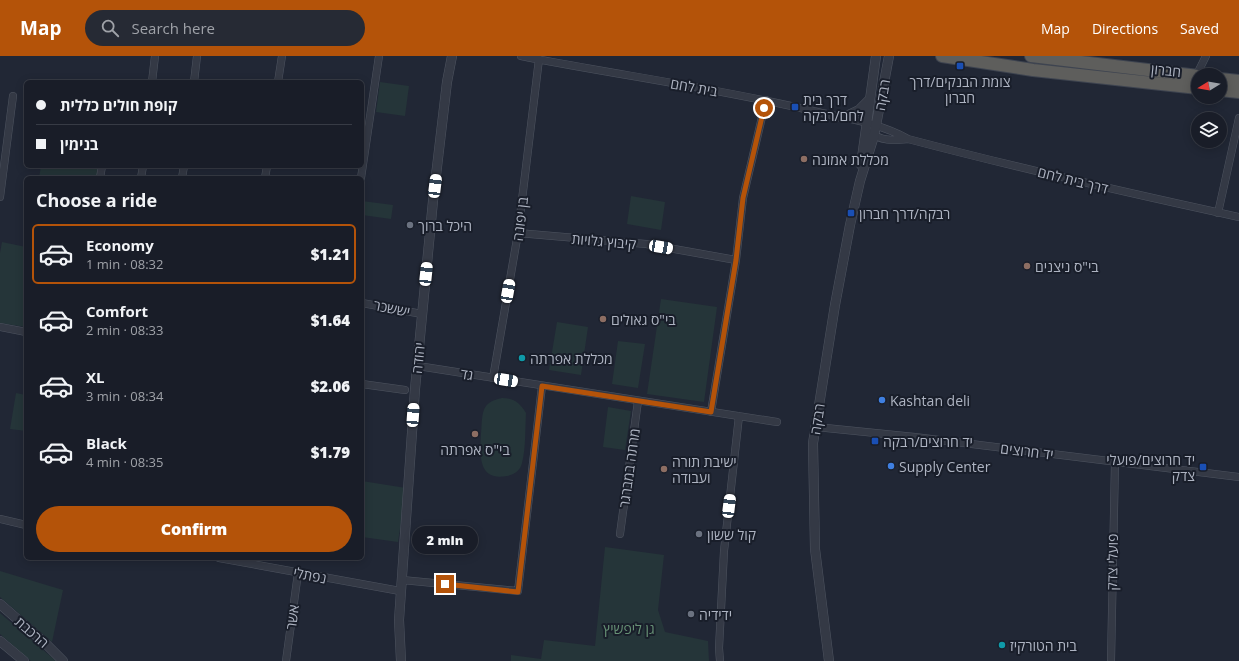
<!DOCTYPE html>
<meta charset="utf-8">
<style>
:root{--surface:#191d28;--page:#262a34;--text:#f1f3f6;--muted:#9fa2a8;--line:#373b45;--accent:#b45309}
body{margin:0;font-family:"Open Sans",Heebo,sans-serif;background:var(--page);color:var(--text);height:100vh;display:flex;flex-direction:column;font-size:15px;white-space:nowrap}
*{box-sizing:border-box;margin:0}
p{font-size:13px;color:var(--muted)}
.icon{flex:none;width:22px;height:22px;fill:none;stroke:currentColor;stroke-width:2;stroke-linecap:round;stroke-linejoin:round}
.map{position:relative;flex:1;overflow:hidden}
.side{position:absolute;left:24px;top:120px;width:340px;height:384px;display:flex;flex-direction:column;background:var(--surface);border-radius:6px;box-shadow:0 2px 10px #0003,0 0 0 1px var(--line)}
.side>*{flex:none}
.guide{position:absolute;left:24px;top:24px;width:340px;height:88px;border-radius:6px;box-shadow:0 2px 10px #0003,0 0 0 1px var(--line);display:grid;align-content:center;height:88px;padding:0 12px;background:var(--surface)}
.needle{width:26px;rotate:259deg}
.buttons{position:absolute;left:1191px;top:12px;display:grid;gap:8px}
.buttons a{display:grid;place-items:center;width:36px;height:36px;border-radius:50%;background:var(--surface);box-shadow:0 2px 10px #0003,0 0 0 1px var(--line);font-size:20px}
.end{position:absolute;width:18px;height:18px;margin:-9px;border:5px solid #b45309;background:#fff;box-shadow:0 0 0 2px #fff}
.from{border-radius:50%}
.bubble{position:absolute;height:28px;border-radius:14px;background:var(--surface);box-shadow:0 2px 10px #0003,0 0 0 1px var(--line);font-size:13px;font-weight:800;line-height:28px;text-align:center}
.car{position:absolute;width:12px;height:24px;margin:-12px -6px;border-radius:5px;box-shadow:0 0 3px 1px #0007;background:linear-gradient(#fff 24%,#345 0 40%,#fff 0 76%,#345 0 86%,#fff 0)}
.guide b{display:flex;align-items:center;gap:14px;height:38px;font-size:15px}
.guide b+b{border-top:1px solid var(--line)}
.guide i{width:10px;height:10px;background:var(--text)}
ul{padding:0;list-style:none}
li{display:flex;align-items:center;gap:12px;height:60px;margin:0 8px 6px;padding:0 4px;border:2px solid transparent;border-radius:6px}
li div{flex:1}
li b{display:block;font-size:15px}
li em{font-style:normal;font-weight:800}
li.on{border-color:var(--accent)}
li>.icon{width:36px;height:36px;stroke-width:1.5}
h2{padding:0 12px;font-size:18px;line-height:48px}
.button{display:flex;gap:8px;margin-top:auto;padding:8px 12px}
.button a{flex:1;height:46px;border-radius:24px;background:var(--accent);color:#fff;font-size:16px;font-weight:800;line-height:46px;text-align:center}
header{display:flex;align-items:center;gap:24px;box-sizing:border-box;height:56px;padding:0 20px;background:var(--accent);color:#fff}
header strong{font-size:19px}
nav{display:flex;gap:22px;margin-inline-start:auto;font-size:14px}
.search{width:280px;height:36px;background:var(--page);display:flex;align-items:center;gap:10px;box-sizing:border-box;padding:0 14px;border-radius:22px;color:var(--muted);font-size:15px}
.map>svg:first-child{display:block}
.green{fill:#253539}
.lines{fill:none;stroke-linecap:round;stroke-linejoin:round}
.minor-casing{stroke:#4e5460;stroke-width:8}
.tertiary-casing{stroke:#4e5460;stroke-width:10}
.trunk-casing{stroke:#3e4450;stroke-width:14}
.minor{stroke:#343945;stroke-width:7}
.tertiary{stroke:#343945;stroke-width:9}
.trunk{stroke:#5e5e5c;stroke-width:12}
.route{stroke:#b45309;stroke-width:5}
.transit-dot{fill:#1a4fb4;stroke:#191e2a;stroke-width:1.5}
.education-dot{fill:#8d6e63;stroke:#191e2a;stroke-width:1.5}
.worship-dot{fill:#6b7280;stroke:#191e2a;stroke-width:1.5}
.culture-dot{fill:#0f9aa8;stroke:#191e2a;stroke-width:1.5}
.shop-dot{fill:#3f7fe0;stroke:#191e2a;stroke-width:1.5}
.labels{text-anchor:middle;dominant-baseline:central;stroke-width:4;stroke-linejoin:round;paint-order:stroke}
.street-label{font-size:14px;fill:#aeb4c2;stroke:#191e2a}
.poi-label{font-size:14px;fill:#aeb4c2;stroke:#191e2a;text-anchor:start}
.park-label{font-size:14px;fill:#679175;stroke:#191e2a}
</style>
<header>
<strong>Map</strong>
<div class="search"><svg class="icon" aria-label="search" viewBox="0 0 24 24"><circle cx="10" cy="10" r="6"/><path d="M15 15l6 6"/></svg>Search here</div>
<nav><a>Map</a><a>Directions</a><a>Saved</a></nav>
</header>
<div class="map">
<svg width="1239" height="605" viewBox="0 0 1239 605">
<rect width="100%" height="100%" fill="#212735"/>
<path class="green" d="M380 26 409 30 405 60 376 56Z
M41 110H99L97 122H39Z
M631 140 665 146 661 174 627 168Z
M362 145 393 149 391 163 362 159Z
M2 186 26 191V271L0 267V197Z
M661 243 717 251 704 346 647 338Z
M557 266 588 271 581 319 549 314Z
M618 285 645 288 638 332 612 328Z
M16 337 26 339V375L10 373Z
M502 342C514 342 520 347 526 357 525 373 526 392 522 407 520 415 515 418 507 420 477 426 480 397 481 377 482 368 481 357 486 350 490 345 497 343 502 342Z
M608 351 631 355 625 394 603 391Z
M362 425 406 432 398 486 362 481Z
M605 491 664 499 658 554 665 576 708 585 709 605H511V599L541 603 544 584 595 590Z
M0 515 63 534 52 586 0 541Z
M0 557 56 605H31L0 578Z"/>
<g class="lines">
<g class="minor-casing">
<path id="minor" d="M521 0C618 19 716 32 813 55 844 62 880 67 908 83 1018 112 1128 137 1239 161
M1196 20 1206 0
M152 26 155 0
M194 26 197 0
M278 26 282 0
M871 76C880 86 896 84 908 83
M100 122 102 110
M141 122 143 110
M182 122 184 110
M265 122 267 110
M361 122 379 0
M0 141 13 40
M1218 157 1239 62
M518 177 646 188 736 204
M362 247 422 258
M0 271 26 276
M418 310 777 366
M493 322 518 177 539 3
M362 328 405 334
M711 356 736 204 743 142 766 44
M816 371 915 381 1239 421
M0 463 26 469
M620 478 638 345
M219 502 400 535
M402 524 518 535 542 330
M286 605 298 517
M720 605 719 592 724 495 739 360
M1111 605 1115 406"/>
</g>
<g class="tertiary-casing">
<path id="tertiary" d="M842 62 859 54 869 44
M861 109 876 0
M0 548 46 588 63 605
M0 585 24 605
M401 605 399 564 415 333 433 145 447 26 452 0
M829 605 815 493 813 387 835 249 850 169 860 125 874 80 889 0"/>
</g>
<g class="trunk-casing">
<path id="trunk" d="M942 0 1033 14 1198 32
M1031 0 1198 20
M1220 23 1239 25
M1220 34 1239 36"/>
</g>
<use href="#minor" class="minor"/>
<use href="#tertiary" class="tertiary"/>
<use href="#trunk" class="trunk"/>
</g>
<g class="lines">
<path class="route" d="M445 528 518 536 542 330 711 356 736 204 743 142 764 52"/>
</g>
<g class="transit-dot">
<rect x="956" y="6" width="8" height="8" rx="2"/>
<rect x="791" y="47" width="8" height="8" rx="2"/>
<rect x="847" y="153" width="8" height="8" rx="2"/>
<rect x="871" y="381" width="8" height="8" rx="2"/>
<rect x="1199" y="407" width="8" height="8" rx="2"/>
</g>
<g class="education-dot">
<circle cx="804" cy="103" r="4"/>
<circle cx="1027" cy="210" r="4"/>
<circle cx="603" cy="263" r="4"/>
<circle cx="475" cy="378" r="4"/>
<circle cx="664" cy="413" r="4"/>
</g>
<g class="worship-dot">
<circle cx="410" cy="169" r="4"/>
<circle cx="699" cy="478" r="4"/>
<circle cx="691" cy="558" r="4"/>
</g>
<g class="culture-dot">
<circle cx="522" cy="302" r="4"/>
<circle cx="1002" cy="589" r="4"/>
</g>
<g class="shop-dot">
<circle cx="882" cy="344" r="4"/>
<circle cx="891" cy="410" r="4"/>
</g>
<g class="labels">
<g class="street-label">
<text transform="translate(1166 14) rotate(6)">חברון</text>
<text transform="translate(694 31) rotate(10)">בית לחם</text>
<text transform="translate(882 39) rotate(-80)">רבקה</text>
<text transform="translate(1073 124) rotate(14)">דרך בית לחם</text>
<text transform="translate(520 163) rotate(-83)">בן יפונה</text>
<text transform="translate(604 185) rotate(5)">קיבוץ גלויות</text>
<text transform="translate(392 252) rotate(11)">יששכר</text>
<text transform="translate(418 302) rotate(-84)">יהודה</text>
<text transform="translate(467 318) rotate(9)">גד</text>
<text transform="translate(817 363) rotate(-81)">רבקה</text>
<text transform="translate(1027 395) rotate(7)">יד חרוצים</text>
<text transform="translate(629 412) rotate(-82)">מרתה במברגר</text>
<text transform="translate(1112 506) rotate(-89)">פועלי צדק</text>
<text transform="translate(310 519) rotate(11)">נפתלי</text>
<text transform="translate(292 561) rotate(-82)">אשר</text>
<text transform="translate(32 576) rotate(41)">הרכבת</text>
</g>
<g class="poi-label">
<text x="960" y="25" text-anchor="middle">צומת הבנקים/דרך<tspan x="960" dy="16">חברון</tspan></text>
<text x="803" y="43">דרך בית<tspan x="803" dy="16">לחם/רבקה</tspan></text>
<text x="812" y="103">מכללת אמונה</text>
<text x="859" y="157">רבקה/דרך חברון</text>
<text x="418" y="169">היכל ברוך</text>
<text x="1035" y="210">בי"ס ניצנים</text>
<text x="611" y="263">בי"ס גאולים</text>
<text x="530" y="302">מכללת אפרתה</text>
<text x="890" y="344">Kashtan deli</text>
<text x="883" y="385">יד חרוצים/רבקה</text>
<text x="475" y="393" text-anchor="middle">בי"ס אפרתה</text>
<text x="1195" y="403" text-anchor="end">יד חרוצים/פועלי<tspan x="1195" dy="16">צדק</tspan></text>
<text x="672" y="405">ישיבת תורה<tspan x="672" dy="16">ועבודה</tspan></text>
<text x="899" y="410">Supply Center</text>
<text x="707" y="478">קול ששון</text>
<text x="699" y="558">ידידיה</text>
<text x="1010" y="589">בית הטורקיז</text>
</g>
<g class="park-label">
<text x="629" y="572">גן ליפשיץ</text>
</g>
</g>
</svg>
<div class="buttons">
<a><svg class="needle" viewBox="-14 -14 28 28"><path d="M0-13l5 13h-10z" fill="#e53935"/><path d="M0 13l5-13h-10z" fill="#9fa2a8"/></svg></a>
<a><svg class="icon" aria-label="layers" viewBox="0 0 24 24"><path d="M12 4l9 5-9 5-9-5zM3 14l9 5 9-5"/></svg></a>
</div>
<i class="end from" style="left:764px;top:52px"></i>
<i class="end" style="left:445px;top:528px"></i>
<div class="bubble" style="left:412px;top:470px;width:66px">2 min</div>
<i class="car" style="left:435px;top:130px;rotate:7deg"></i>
<i class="car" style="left:661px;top:191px;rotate:100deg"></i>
<i class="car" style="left:426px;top:218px;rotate:6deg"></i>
<i class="car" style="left:508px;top:235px;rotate:10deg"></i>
<i class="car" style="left:506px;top:324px;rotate:99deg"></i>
<i class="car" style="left:413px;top:359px;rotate:4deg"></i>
<i class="car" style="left:729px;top:450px;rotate:7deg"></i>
<div class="guide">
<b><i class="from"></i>קופת חולים כללית</b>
<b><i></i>בנימין</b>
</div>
<section class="side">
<h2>Choose a ride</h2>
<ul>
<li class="on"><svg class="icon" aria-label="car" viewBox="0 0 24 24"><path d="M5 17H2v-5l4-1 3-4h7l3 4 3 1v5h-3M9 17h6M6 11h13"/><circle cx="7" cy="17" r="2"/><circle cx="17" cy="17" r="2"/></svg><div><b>Economy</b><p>1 min · 08:32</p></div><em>$1.21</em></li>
<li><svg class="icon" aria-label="car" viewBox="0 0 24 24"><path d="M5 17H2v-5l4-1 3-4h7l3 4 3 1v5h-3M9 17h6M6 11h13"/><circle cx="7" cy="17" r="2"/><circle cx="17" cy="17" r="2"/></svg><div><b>Comfort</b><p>2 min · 08:33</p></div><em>$1.64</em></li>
<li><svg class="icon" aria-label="car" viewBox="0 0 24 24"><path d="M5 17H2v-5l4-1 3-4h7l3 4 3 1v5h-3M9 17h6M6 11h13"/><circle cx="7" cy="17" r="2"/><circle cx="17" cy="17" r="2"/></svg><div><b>XL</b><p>3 min · 08:34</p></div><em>$2.06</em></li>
<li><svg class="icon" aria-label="car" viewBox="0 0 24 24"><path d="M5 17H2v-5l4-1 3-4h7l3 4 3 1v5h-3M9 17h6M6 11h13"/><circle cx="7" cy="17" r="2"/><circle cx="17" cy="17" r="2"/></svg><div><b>Black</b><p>4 min · 08:35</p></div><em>$1.79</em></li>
</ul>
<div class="button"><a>Confirm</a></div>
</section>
</div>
